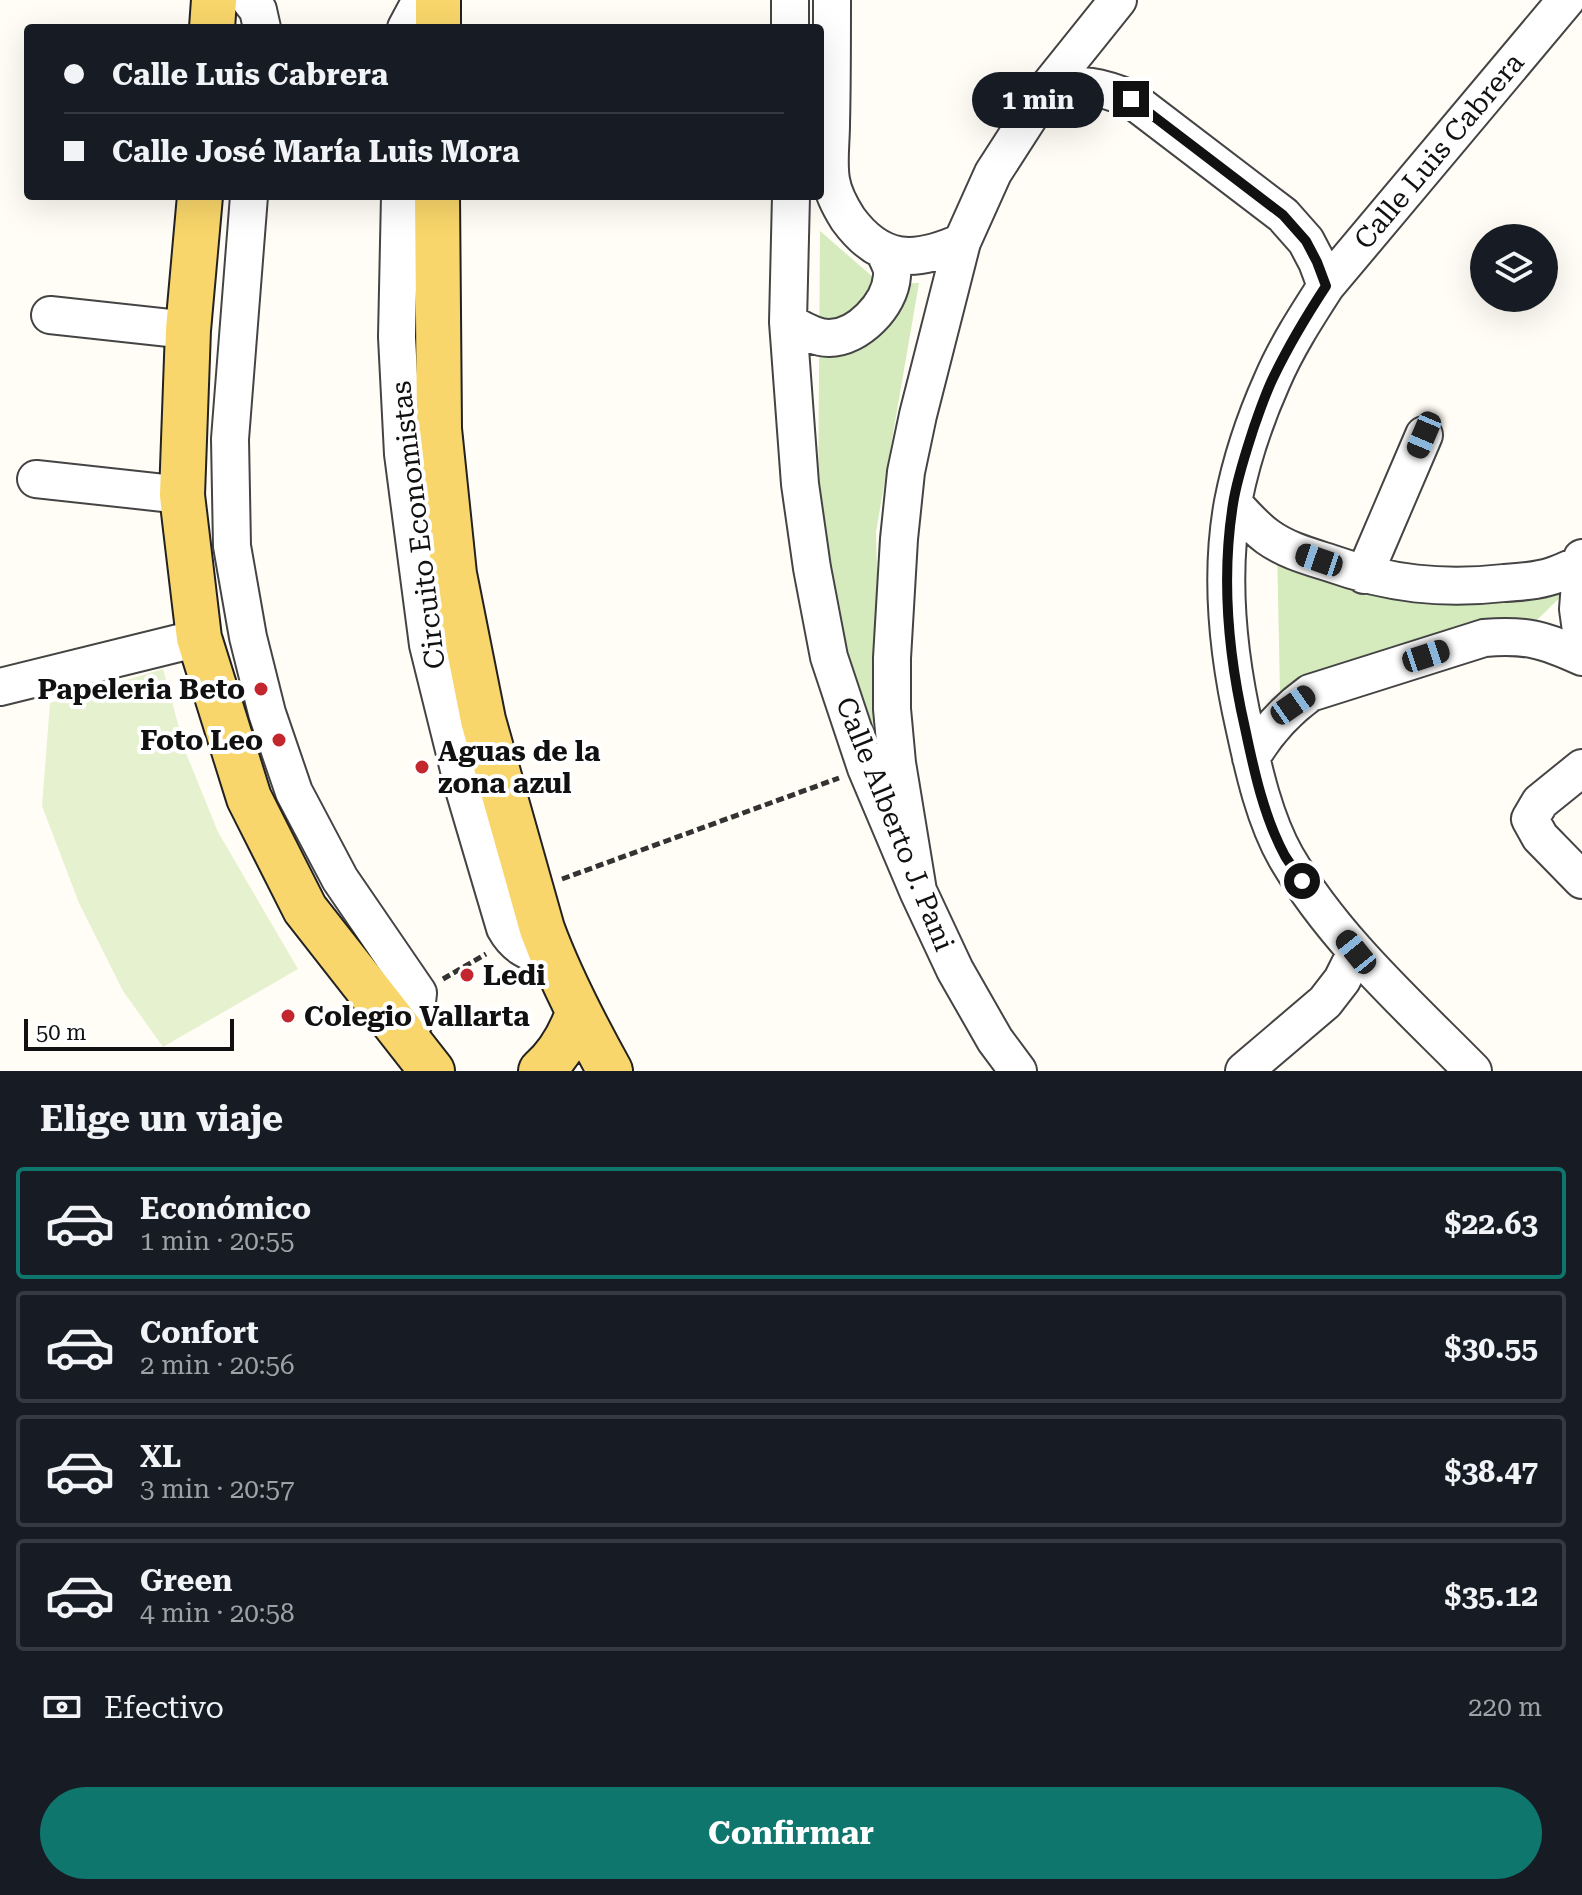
<!DOCTYPE html>
<html lang="es">
<meta charset="utf-8">
<style>
:root{--surface:#171b24;--page:#242831;--text:#f1f3f6;--muted:#9ea1a6;--line:#363941;--accent:#0f766e}
body{margin:0;font-family:"Roboto Serif",serif;background:var(--page);color:var(--text);height:100vh;display:flex;flex-direction:column;font-size:30px;white-space:nowrap}
*{box-sizing:border-box;margin:0}
p{font-size:26px;color:var(--muted)}
.icon{flex:none;width:44px;height:44px;fill:none;stroke:currentColor;stroke-width:2;stroke-linecap:round;stroke-linejoin:round}
.map{position:relative;height:1071px;overflow:hidden}
.sheet{display:flex;flex-direction:column;background:var(--surface);flex:1}
.sheet>*{flex:none}
.top-card{position:absolute;left:24px;top:24px;width:800px;height:176px;border-radius:8px;box-shadow:0 8px 32px #0002;display:grid;align-content:center;height:176px;padding:0 40px;background:var(--surface)}
.buttons{position:absolute;left:1470px;top:224px;display:grid;gap:16px}
.buttons a{display:grid;place-items:center;width:88px;height:88px;border-radius:50%;background:var(--surface);box-shadow:0 8px 32px #0002;font-size:40px}
.scale{position:absolute;left:24px;bottom:20px;width:210px;box-sizing:border-box;padding-left:8px;border:4px solid #111;border-top:0;font-size:22px;line-height:28px;white-space:nowrap;color:#111;-webkit-text-stroke:6px #fff;paint-order:stroke}
.end{position:absolute;width:36px;height:36px;margin:-18px;border:10px solid #111;background:#fff;box-shadow:0 0 0 4px #fff}
.from{border-radius:50%}
.bubble{position:absolute;height:56px;border-radius:28px;background:var(--surface);box-shadow:0 8px 32px #0002;font-size:26px;font-weight:700;line-height:56px;text-align:center}
.car{position:absolute;width:24px;height:48px;margin:-24px -12px;border-radius:10px;box-shadow:0 0 6px 2px #0007;background:linear-gradient(#222 24%,#8ab4d8 0 40%,#222 0 76%,#8ab4d8 0 86%,#222 0)}
.top-card b{display:flex;align-items:center;gap:28px;height:76px;font-size:30px}
.top-card b+b{border-top:2px solid var(--line)}
.top-card i{width:20px;height:20px;background:var(--text)}
ul{padding:0;list-style:none}
li{display:flex;align-items:center;gap:24px;height:112px;margin:0 16px 12px;padding:0 24px;border:4px solid var(--line);border-radius:8px}
li div{flex:1}
li b{display:block;font-size:30px}
li em{font-style:normal;font-weight:700}
li.on{border-color:var(--accent)}
li>.icon{width:72px;height:72px;stroke-width:1.5}
h2{padding:0 40px;font-size:36px;line-height:96px}
.pay{display:flex;align-items:center;gap:20px;height:88px;padding:0 40px;font-size:30px}
.pay p{margin-inline-start:auto}
.button{display:flex;gap:16px;margin-top:auto;padding:16px 40px}
.button a{flex:1;height:92px;border-radius:48px;background:var(--accent);color:#fff;font-size:32px;font-weight:700;line-height:92px;text-align:center}
.map>svg:first-child{display:block}
.green{fill:#d5ebbd}
.pitch{fill:#e6f2cf}
.lines{fill:none;stroke-linecap:round;stroke-linejoin:round}
.minor-casing{stroke:#444;stroke-width:40}
.major-casing{stroke:#222;stroke-width:48}
.path{stroke:#333;stroke-width:5;stroke-dasharray:8 4;stroke-linecap:butt}
.minor{stroke:#fff;stroke-width:36}
.major{stroke:#f9d66b;stroke-width:44}
.route{stroke:#111;stroke-width:10}
.poi-dot{fill:#c4262e;stroke:#fff;stroke-width:3}
.labels{text-anchor:middle;dominant-baseline:central;stroke-width:8;stroke-linejoin:round;paint-order:stroke}
.street-label{font-size:28px;fill:#111;stroke:#fff}
.poi-label{font-size:28px;font-weight:bold;fill:#111;stroke:#fff;text-anchor:start}
</style>
<div class="map">
<svg width="1582" height="1071" viewBox="0 0 1582 1071">
<rect width="100%" height="100%" fill="#fffdf5"/>
<path class="green" d="M820 231 881 284 919 283 876 532 882 772 838 640 818 517Z
M1277 547 1434 601 1575 583 1512 644 1343 684 1280 692Z"/>
<path class="pitch" d="M163 669 186 753 218 832 298 969 163 1047 123 991 79 903 42 806 50 703Z"/>
<g class="lines">
<g class="minor-casing">
<path id="minor" d="M250 0 258 10 262 28
M790 0V28
M832 0C832 41 832 83 831 124 831 142 828 162 831 180 833 193 841 208 848 219 881 264 915 263 962 242
M406 28 421 0
M1049 86C1085 85 1097 85 1131 99L1283 215 1306 241 1317 262 1326 286
M249 196 230 439 232 546 248 637 267 713 294 792 340 879 418 993 415 1020 405 1038
M400 196 397 337 403 454 428 645 463 786 505 928C517 950 532 952 554 961
M791 196 788 322 800 484 812 568 829 657 866 768 918 891 955 970 995 1040 1018 1071
M50 315 188 330
M788 322C801 329 814 338 829 338 858 338 890 305 892 276 893 268 888 260 885 253
M36 479 182 495
M1233 503C1244 515 1254 527 1268 537 1286 550 1308 556 1330 563 1389 584 1442 590 1504 583 1520 582 1537 581 1552 576 1562 573 1571 568 1581 564
M1582 558 1578 609 1582 638
M1364 575 1424 435
M0 687 199 638
M1251 758C1267 731 1285 711 1310 693L1484 638C1525 634 1545 640 1582 657
M1582 768 1540 802 1530 819 1540 837 1582 880
M918 891 897 763 892 709V658L899 539 906 472 918 415 962 242 993 173 1049 86 1118 0
M1244 1071 1325 1002 1342 980 1356 952
M1473 1071C1407 1004 1334 939 1286 857 1265 820 1254 772 1245 730 1228 656 1219 578 1233 502 1241 461 1255 419 1272 381 1286 348 1306 317 1326 286L1566 0"/>
</g>
<g class="major-casing">
<path id="major" d="M438 0V28
M212 28 214 0
M200 196 188 330 182 495 199 638 249 798 305 909 432 1071
M437 196 439 429 454 574 483 720 542 929C560 978 584 1024 610 1071
M541 1071C559 1055 570 1036 578 1013"/>
</g>
<path class="path" d="M562 879 839 778
M443 979 486 954"/>
<use href="#minor" class="minor"/>
<use href="#major" class="major"/>
</g>
<g class="lines">
<path class="route" d="M1131 99 1283 215 1306 241 1317 262 1326 286C1307 315 1289 345 1274 376 1266 392 1260 410 1254 427 1246 452 1237 478 1233 504 1221 579 1228 654 1245 728 1254 771 1264 817 1285 856 1290 864 1297 873 1302 881"/>
</g>
<g class="poi-dot">
<circle cx="261" cy="689" r="8"/>
<circle cx="279" cy="740" r="8"/>
<circle cx="422" cy="767" r="8"/>
<circle cx="467" cy="975" r="8"/>
<circle cx="288" cy="1016" r="8"/>
</g>
<g class="labels">
<g class="street-label">
<text transform="translate(1439 151) rotate(-50)">Calle Luis Cabrera</text>
<text transform="translate(418 525) rotate(-97)">Circuito Economistas</text>
<text transform="translate(895 824) rotate(68)">Calle Alberto J. Pani</text>
</g>
<g class="poi-label">
<text x="245" y="689" text-anchor="end">Papeleria Beto</text>
<text x="263" y="740" text-anchor="end">Foto Leo</text>
<text x="438" y="751">Aguas de la<tspan x="438" dy="32">zona azul</tspan></text>
<text x="483" y="975">Ledi</text>
<text x="304" y="1016">Colegio Vallarta</text>
</g>
</g>
</svg>
<div class="buttons">
<a><svg class="icon" aria-label="layers" viewBox="0 0 24 24"><path d="M12 4l9 5-9 5-9-5zM3 14l9 5 9-5"/></svg></a>
</div>
<div class="scale">50 m</div>
<i class="end from" style="left:1302px;top:881px"></i>
<i class="end" style="left:1131px;top:99px"></i>
<div class="bubble" style="left:972px;top:72px;width:132px">1 min</div>
<i class="car" style="left:1424px;top:435px;rotate:203deg"></i>
<i class="car" style="left:1319px;top:560px;rotate:289deg"></i>
<i class="car" style="left:1426px;top:656px;rotate:72deg"></i>
<i class="car" style="left:1293px;top:705px;rotate:55deg"></i>
<i class="car" style="left:1356px;top:952px;rotate:321deg"></i>
<div class="top-card">
<b><i class="from"></i>Calle Luis Cabrera</b>
<b><i></i>Calle José María Luis Mora</b>
</div>
</div>
<section class="sheet">
<h2>Elige un viaje</h2>
<ul>
<li class="on"><svg class="icon" aria-label="car" viewBox="0 0 24 24"><path d="M5 17H2v-5l4-1 3-4h7l3 4 3 1v5h-3M9 17h6M6 11h13"/><circle cx="7" cy="17" r="2"/><circle cx="17" cy="17" r="2"/></svg><div><b>Económico</b><p>1 min · 20:55</p></div><em>$22.63</em></li>
<li><svg class="icon" aria-label="car" viewBox="0 0 24 24"><path d="M5 17H2v-5l4-1 3-4h7l3 4 3 1v5h-3M9 17h6M6 11h13"/><circle cx="7" cy="17" r="2"/><circle cx="17" cy="17" r="2"/></svg><div><b>Confort</b><p>2 min · 20:56</p></div><em>$30.55</em></li>
<li><svg class="icon" aria-label="car" viewBox="0 0 24 24"><path d="M5 17H2v-5l4-1 3-4h7l3 4 3 1v5h-3M9 17h6M6 11h13"/><circle cx="7" cy="17" r="2"/><circle cx="17" cy="17" r="2"/></svg><div><b>XL</b><p>3 min · 20:57</p></div><em>$38.47</em></li>
<li><svg class="icon" aria-label="car" viewBox="0 0 24 24"><path d="M5 17H2v-5l4-1 3-4h7l3 4 3 1v5h-3M9 17h6M6 11h13"/><circle cx="7" cy="17" r="2"/><circle cx="17" cy="17" r="2"/></svg><div><b>Green</b><p>4 min · 20:58</p></div><em>$35.12</em></li>
</ul>
<div class="pay"><svg class="icon" aria-label="cash" viewBox="0 0 24 24"><path d="M3 7h18v10H3z"/><circle cx="12" cy="12" r="2"/></svg>Efectivo<p>220 m</p></div>
<div class="button"><a>Confirmar</a></div>
</section>
